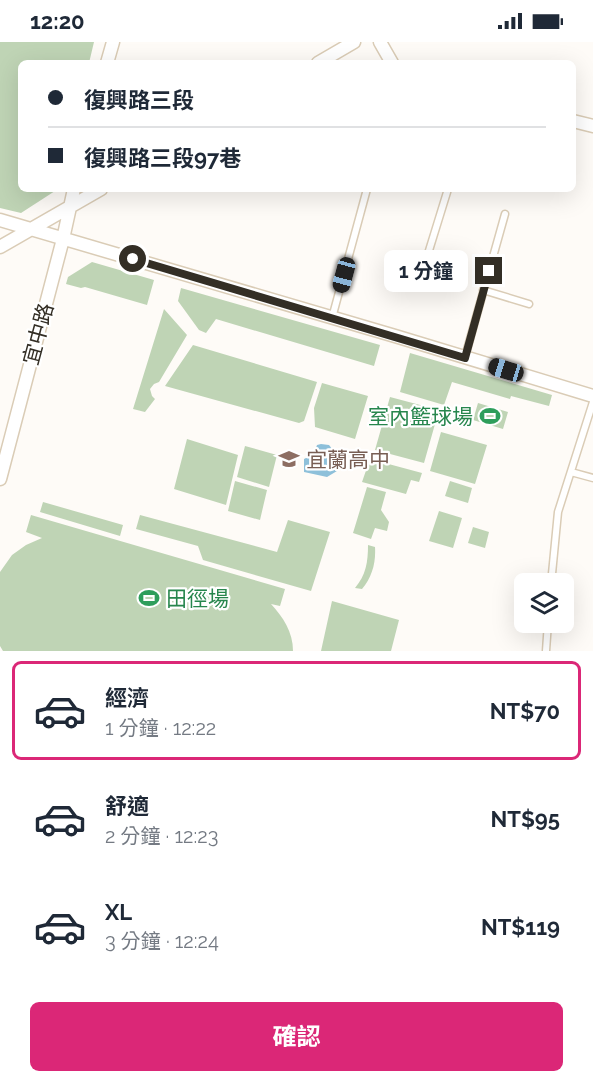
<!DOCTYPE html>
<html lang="zh-TW">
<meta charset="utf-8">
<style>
:root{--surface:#fff;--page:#f6f6f7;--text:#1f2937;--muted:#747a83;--line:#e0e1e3;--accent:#db2777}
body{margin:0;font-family:Raleway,"Noto Sans TC",sans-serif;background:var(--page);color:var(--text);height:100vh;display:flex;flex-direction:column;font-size:22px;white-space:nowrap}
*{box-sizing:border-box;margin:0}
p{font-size:20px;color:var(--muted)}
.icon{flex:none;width:33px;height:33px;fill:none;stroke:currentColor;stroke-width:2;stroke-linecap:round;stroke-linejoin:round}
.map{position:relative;height:609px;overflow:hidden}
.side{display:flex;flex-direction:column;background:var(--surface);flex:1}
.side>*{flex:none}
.banner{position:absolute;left:18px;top:18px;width:558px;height:132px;border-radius:9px;box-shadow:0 6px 24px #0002;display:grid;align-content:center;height:132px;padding:0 30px;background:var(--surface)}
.fabs{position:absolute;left:514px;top:531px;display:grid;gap:12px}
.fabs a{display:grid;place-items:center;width:60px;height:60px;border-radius:9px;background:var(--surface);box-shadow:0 6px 24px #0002;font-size:30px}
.end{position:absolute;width:27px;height:27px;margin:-14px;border:8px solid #332e25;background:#fff;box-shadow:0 0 0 3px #fff}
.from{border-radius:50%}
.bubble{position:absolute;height:42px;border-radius:9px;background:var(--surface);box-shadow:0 6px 24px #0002;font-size:20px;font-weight:700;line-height:42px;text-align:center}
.car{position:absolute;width:18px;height:36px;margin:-18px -9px;border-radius:8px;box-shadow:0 0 4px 2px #0007;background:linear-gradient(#222 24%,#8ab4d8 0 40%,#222 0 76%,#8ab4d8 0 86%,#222 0)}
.banner b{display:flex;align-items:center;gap:21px;height:57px;font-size:22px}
.banner b+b{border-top:2px solid var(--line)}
.banner i{width:15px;height:15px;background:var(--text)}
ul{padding:10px 0 0;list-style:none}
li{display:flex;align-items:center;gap:18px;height:99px;margin:0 12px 9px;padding:0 18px;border:3px solid transparent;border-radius:9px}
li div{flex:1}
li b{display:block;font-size:22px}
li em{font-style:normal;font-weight:700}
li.selected{border-color:var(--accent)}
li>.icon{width:54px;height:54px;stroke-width:1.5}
.button{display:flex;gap:12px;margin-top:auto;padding:12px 30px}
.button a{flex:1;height:69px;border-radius:9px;background:var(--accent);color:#fff;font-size:24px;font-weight:700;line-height:69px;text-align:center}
.status{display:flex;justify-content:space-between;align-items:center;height:42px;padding:0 30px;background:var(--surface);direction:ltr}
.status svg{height:16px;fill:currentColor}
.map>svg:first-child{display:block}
.green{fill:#bfd4b5}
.water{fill:#8ec0da}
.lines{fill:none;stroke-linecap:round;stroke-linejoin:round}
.lane-casing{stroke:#daccb6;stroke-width:9}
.street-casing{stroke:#daccb6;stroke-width:15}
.lane{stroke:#fff;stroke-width:6}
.street{stroke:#fff;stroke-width:12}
.route{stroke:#332e25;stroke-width:8}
.labels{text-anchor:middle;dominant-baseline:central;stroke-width:4.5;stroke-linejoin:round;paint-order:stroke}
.street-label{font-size:21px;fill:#332e25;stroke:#fff}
.leisure-label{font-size:21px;fill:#27864d;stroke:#fff;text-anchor:end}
.education-label{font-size:21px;fill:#785e54;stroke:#fff;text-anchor:start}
</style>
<div class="status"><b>12:20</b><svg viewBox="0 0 49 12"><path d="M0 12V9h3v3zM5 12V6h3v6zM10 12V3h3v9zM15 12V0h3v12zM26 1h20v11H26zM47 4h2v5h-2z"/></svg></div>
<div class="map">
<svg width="593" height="609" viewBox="0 0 593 609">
<rect width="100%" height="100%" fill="#fefbf7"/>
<path class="green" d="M0 0H94L89 21H21V147H56L55 149 21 171 0 166Z
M92 220 154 238 147 263 85 245 81 246 66 242 68 235Z
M181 246 380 303 374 324 216 277 206 291 199 288 178 259Z
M164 267 187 293 159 340 154 342 150 347 152 354 155 357 145 370 133 367Z
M193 303 317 340 304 379 299 381 165 344Z
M410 311 552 353 549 364 511 354 510 357 452 340 444 363 400 350Z
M322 341 368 354 355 397 315 385 314 366Z
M390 355 439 368 424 421 375 408Z
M478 361 508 370 503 387 473 378Z
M441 390 487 403 475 442 430 429Z
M187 397 238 413 226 463 174 447Z
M245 404 277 413 269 445 237 435Z
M370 417 422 431 419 440 411 438 406 452 362 440Z
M235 439 267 448 260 478 228 469Z
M450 439 472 446 468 461 445 454Z
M367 445 386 450 381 468 389 480 387 489 375 486 371 497 353 491Z
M43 460 123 483 120 494 40 470Z
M439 469 462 476 453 506 429 499Z
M31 473 285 547 280 564 271 562C283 575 293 590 293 609H3L0 604V530L12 513 26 503 42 496 26 490Z
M140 473 277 510 288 478 330 490 311 549 203 518 198 504 136 487Z
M473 485 489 490 485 506 468 501Z
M368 503 375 505C376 521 372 535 362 547L355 546C366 533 368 520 368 503Z
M332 559 399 578 391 609H321Z"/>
<path class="water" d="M321 402 329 403 341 418 337 429 327 435 304 430V417L314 412 317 403Z"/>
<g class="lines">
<g class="lane-casing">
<path id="lane" d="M427 215 448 147
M483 248 529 262
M332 276 367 147
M465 315 505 172
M571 430 593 436
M551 542 558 470 593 360
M546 609 548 580"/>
</g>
<g class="street-casing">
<path id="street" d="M380 0 392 21
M107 21 113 0
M318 21 354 0
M573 79 593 84
M0 178 395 294 593 354
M0 205 101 147
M0 437 63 197 74 147"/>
</g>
<use href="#lane" class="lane"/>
<use href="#street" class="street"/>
</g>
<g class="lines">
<path class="route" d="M133 217 465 316 489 229"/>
</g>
<defs>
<g id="stadium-bare" transform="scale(1.62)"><path d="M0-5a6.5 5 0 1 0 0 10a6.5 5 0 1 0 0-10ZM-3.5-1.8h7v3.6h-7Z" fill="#2e9e5b" stroke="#fff" stroke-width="2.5" paint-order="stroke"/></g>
<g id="school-bare" transform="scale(1.62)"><path d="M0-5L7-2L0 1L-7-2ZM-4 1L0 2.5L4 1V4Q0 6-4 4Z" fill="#8d6e63" stroke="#fff" stroke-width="2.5" paint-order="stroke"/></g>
</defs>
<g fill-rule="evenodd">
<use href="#stadium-bare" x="490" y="374"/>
<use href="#school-bare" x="289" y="417"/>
<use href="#stadium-bare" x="149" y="556"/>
</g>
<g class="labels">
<g class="street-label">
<text transform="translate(38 292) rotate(-75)">宜中路</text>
</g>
<g class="leisure-label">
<text x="473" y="374">室內籃球場</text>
<text x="166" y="556" text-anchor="start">田徑場</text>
</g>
<g class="education-label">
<text x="306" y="417">宜蘭高中</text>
</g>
</g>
</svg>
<div class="fabs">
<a><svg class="icon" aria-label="layers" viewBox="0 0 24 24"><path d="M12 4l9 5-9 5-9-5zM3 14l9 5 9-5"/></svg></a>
</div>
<i class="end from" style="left:133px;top:217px"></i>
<i class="end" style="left:489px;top:229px"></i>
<div class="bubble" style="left:384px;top:208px;width:84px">1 分鐘</div>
<i class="car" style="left:344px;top:233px;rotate:195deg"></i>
<i class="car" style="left:506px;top:328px;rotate:287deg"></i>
<div class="banner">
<b><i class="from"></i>復興路三段</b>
<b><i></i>復興路三段97巷</b>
</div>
</div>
<section class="side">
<ul>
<li class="selected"><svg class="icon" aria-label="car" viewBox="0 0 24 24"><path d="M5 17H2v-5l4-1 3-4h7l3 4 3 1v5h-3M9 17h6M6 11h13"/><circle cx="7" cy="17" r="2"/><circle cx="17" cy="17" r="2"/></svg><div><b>經濟</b><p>1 分鐘 · 12:22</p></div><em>NT$70</em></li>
<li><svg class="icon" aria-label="car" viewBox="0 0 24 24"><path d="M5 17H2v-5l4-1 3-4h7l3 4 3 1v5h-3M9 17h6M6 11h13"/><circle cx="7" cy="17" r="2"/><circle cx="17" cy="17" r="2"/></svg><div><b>舒適</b><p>2 分鐘 · 12:23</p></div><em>NT$95</em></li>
<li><svg class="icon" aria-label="car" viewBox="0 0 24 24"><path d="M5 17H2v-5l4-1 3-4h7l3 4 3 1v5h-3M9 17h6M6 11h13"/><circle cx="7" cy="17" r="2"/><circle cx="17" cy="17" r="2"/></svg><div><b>XL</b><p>3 分鐘 · 12:24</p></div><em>NT$119</em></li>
</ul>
<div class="button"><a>確認</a></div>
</section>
